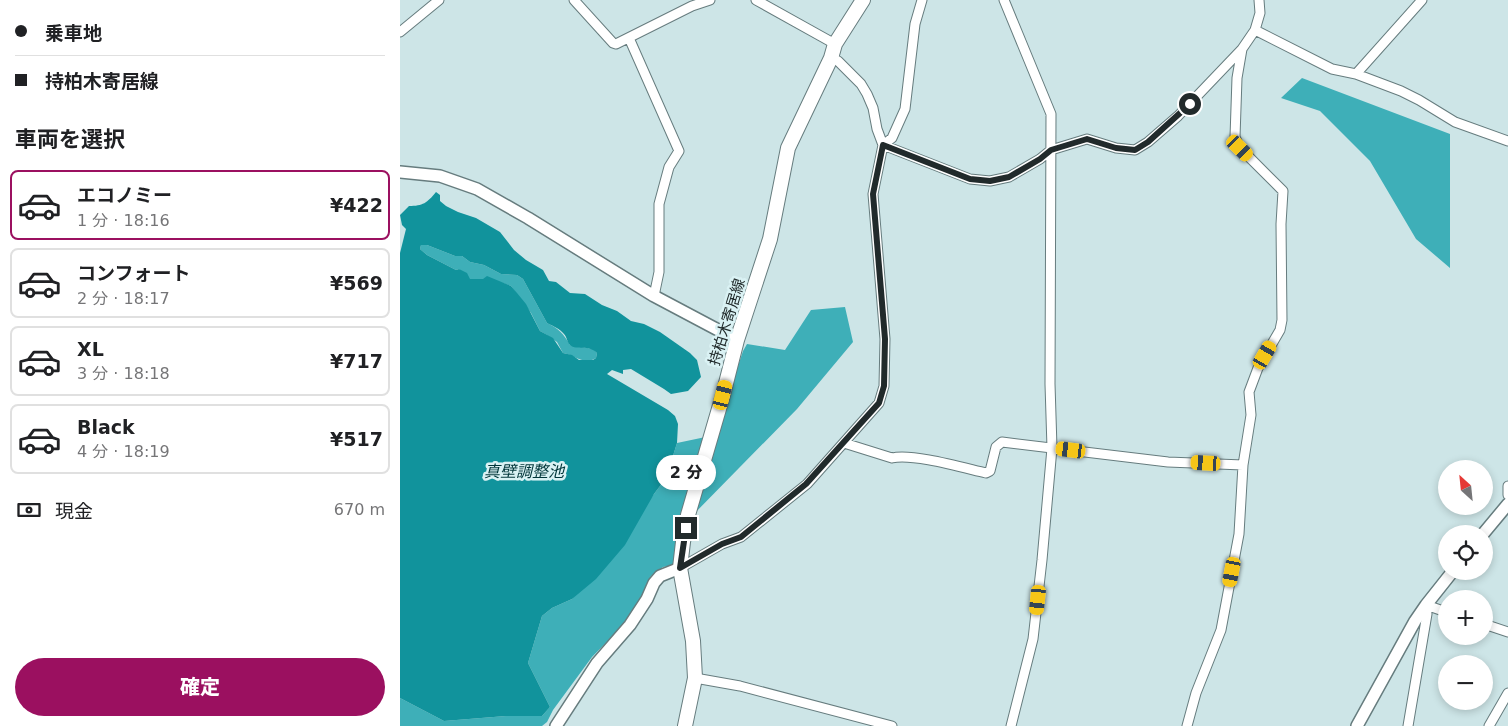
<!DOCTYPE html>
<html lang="ja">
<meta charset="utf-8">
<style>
:root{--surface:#fff;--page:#f2f2f2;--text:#202124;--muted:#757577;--line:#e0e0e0;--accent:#9b1060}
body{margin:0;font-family:"DejaVu Sans","Noto Sans JP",sans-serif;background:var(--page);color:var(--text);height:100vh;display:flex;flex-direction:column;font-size:19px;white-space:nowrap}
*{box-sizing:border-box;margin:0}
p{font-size:16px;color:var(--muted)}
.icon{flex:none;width:28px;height:28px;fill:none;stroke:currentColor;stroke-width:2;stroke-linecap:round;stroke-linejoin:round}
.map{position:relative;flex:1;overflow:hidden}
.sheet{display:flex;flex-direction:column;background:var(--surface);width:400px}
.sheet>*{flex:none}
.top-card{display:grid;align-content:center;height:110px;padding:0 15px;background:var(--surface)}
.needle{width:32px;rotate:333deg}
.controls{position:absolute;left:1038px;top:460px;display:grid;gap:10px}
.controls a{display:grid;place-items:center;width:55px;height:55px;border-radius:50%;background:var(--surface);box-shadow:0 2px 8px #0003;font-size:25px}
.end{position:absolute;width:22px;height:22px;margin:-11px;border:6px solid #212a2b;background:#fff;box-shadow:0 0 0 2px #fff}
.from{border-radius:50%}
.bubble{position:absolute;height:35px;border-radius:18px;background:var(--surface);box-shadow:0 2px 8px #0003;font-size:16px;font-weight:800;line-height:35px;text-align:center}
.car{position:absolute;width:15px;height:30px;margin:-15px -8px;border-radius:6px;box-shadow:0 0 4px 1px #0007;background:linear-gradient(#f5c518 24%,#345 0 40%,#f5c518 0 76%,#345 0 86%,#f5c518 0)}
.top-card b{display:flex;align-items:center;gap:18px;height:48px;font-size:19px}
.top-card b+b{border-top:1px solid var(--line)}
.top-card i{width:12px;height:12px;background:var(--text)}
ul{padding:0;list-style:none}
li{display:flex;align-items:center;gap:15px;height:70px;margin:0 10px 8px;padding:0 5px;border:2px solid var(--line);border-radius:8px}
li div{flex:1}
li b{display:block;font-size:19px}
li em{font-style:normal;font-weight:800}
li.selected{border-color:var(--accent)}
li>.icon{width:45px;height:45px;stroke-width:1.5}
h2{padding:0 15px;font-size:22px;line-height:60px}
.pay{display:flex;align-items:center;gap:12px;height:55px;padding:0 15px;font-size:19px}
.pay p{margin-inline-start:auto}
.button{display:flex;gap:10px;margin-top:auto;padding:10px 15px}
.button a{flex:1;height:58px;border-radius:30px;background:var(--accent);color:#fff;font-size:20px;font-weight:800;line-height:58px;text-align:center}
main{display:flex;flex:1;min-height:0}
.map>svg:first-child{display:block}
.forest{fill:#3eafb8}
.water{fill:#11939c;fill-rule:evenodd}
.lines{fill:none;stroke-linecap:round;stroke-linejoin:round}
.minor-casing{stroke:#667c7e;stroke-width:11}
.tertiary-casing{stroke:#667c7e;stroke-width:14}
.secondary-casing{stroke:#667c7e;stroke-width:16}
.minor{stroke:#fff;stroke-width:9}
.tertiary{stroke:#fff;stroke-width:11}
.secondary{stroke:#fff;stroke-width:14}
.route{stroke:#212a2b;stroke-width:6}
.labels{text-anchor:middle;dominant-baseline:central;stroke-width:5;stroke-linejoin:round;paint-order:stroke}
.street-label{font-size:15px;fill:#212a2b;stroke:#daf2f4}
.water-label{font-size:16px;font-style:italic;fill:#003539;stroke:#daf2f4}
</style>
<main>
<section class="sheet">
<div class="top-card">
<b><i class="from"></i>乗車地</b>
<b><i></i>持柏木寄居線</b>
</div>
<h2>車両を選択</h2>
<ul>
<li class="selected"><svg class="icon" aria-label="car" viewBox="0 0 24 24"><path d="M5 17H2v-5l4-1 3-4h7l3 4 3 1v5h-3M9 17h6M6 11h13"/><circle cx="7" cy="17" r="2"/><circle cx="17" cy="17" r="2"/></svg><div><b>エコノミー</b><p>1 分 · 18:16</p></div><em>¥422</em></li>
<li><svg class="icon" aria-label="car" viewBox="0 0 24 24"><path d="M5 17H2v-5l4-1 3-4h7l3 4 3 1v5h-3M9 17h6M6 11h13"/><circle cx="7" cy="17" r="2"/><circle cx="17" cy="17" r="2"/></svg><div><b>コンフォート</b><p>2 分 · 18:17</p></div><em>¥569</em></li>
<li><svg class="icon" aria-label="car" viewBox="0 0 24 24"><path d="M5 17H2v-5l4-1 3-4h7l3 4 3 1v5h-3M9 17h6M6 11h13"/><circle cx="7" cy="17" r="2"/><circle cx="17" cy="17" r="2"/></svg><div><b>XL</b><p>3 分 · 18:18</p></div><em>¥717</em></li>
<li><svg class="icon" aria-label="car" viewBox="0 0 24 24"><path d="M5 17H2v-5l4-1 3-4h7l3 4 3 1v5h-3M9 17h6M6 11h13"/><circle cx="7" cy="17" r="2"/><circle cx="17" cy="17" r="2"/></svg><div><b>Black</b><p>4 分 · 18:19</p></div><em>¥517</em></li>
</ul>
<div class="pay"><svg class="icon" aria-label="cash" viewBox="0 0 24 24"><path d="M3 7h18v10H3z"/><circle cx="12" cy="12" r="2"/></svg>現金<p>670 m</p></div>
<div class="button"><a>確定</a></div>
</section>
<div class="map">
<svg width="1108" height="726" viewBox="0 0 1108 726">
<rect width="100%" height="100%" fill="#cde5e7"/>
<path class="forest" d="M902 78 1050 134V268L1016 239 970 161 920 111 881 98Z
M21 245H27L55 256H62L70 262 84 265 101 274 117 275 123 279 147 323C158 328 164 334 170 345L193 349 197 353 196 358C184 366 175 355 163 353L157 342 147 335 140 331 131 313 111 286 103 283 69 279 59 269 56 270 27 255 20 249Z
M445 307 453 342 397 409 288 520 275 565 263 567 251 576 243 596 226 622 192 657 153 710 147 722 142 726H0V698L44 721 106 716H142L150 707 128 663 142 616 152 608 172 599 254 494 266 478 277 443 315 435 343 351 347 344 385 350 411 310Z"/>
<path class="water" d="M36 192 40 195V201L46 206 58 212 76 218 100 232 114 250 126 260 143 270 149 281 156 282 170 293 185 294 202 305 217 311 231 321 244 324 260 332 290 353 297 360 301 377 288 391 271 394 264 389 231 369 223 370V374L212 370 207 374 268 410 275 416 278 424 277 443 266 478 254 494 225 545 196 579 172 599 152 608 142 616 128 663 150 707 142 716H106L44 721 0 698V253L6 229 2 225 0 215 9 206C23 206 27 203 36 192ZM21 245H27L55 256H62L70 262 84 265 101 274 117 275 123 279 147 323C153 326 160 329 164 334 167 337 167 342 170 345 177 351 188 344 197 353L196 358 193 360H179L172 355 163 353 153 338 140 331 126 304 117 293 111 286 87 276 83 279H70L67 273 59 269 56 270 27 255 20 249Z"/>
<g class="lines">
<g class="minor-casing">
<path id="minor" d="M174 0 213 43 216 44 292 6 310 0
M356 0 435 44
M604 0 651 114 650 384 652 448 642 560 633 639 611 726
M855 30 932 69 956 74 1001 91 1019 100 1055 122 1108 141
M0 32 39 0
M229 38 279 151 269 167 259 204V272L254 296
M956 74 1022 0
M483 145 570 179 590 181 609 177 640 159 651 150 687 139 716 148 735 150 748 142 778 116 842 49
M483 145 492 138 505 109 515 24 522 0
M444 443 492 458C512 453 564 468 586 473L590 471 596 447 602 442 768 462 843 465
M1108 486V495
M280 568 322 544 341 537 407 484 479 403 484 386 485 339 473 194 483 145 477 129 473 108 467 94 461 84 438 61 431 58
M1084 624 1108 632
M295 678 340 686 492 726
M787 726 796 693 821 630 839 534 843 465 851 415 849 392 858 368 880 330 882 320 881 224 883 191 840 148 835 137 837 78 842 49 855 30 860 13 859 0
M1008 726 1027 614 1026 605 1046 612
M1089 726 1108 693"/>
</g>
<g class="tertiary-casing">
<path id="tertiary" d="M0 172 40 176 77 189 128 218 254 296 337 340
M1083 534 1108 504
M156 726 197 663 230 625 247 599 254 583 260 576 280 568
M957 726 1015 621 1026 605 1053 571"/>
</g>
<g class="secondary-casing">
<path id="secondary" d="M285 726 295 678 293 641 280 568 283 542 288 515 323 395 337 340 370 239 388 148 431 58 435 44 463 0"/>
</g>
<use href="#minor" class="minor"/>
<use href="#tertiary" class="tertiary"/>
<use href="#secondary" class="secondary"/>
</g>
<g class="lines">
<path class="route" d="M286 528 280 568 322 544 341 537 406 484 479 403 484 386 485 339 473 194 483 145 570 179 590 181 609 177 640 159 651 150 687 139 716 148 735 150 748 142 790 104"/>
</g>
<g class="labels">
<g class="street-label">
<text transform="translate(327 322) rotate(-73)">持柏木寄居線</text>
</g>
<g class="water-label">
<text x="124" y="471">真壁調整池</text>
</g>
</g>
</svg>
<div class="controls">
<a><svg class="needle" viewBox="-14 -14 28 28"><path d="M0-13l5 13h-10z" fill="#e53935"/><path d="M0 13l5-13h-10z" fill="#757577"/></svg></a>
<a><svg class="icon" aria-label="locate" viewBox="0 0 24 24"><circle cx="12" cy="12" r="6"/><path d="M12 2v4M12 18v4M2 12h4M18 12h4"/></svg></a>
<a>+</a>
<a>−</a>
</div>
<i class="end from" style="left:790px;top:104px"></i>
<i class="end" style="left:286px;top:528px"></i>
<div class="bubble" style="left:256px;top:455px;width:60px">2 分</div>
<i class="car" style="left:840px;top:148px;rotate:135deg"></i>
<i class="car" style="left:865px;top:355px;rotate:30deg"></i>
<i class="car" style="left:323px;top:395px;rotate:14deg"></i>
<i class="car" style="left:671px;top:450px;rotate:277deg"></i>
<i class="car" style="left:806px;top:463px;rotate:273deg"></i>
<i class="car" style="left:832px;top:572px;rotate:191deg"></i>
<i class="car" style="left:638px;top:600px;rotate:186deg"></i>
</div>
</main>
